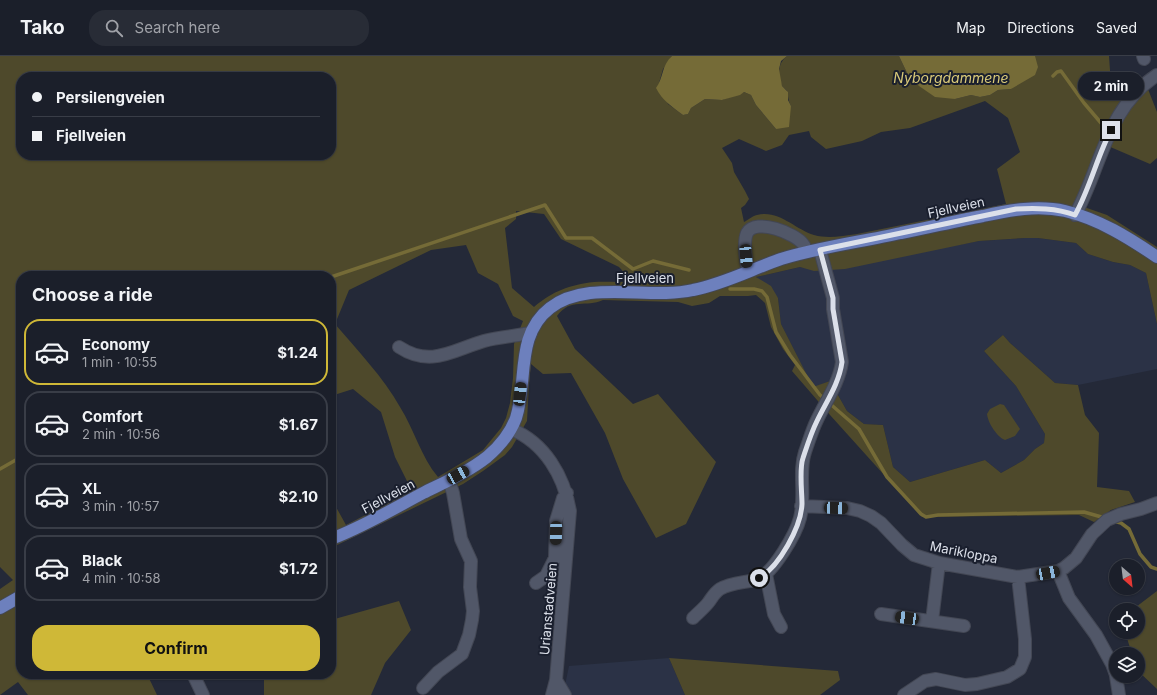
<!DOCTYPE html>
<meta charset="utf-8">
<style>
:root{--surface:#1b1f2a;--page:#282c36;--text:#f1f3f6;--muted:#a0a2a8;--line:#393d47;--accent:#cfb837}
body{margin:0;font-family:Inter,sans-serif;background:var(--page);color:var(--text);height:100vh;display:flex;flex-direction:column;font-size:15px;white-space:nowrap}
*{box-sizing:border-box;margin:0}
p{font-size:13px;color:var(--muted)}
.icon{flex:none;width:22px;height:22px;fill:none;stroke:currentColor;stroke-width:2;stroke-linecap:round;stroke-linejoin:round}
.map{position:relative;flex:1;overflow:hidden}
.details{position:absolute;left:16px;top:215px;width:320px;height:408px;display:flex;flex-direction:column;background:var(--surface);border-radius:16px;box-shadow:0 1px 3px #0004,0 0 0 1px var(--line)}
.details>*{flex:none}
.guide{position:absolute;left:16px;top:16px;width:320px;height:88px;border-radius:16px;box-shadow:0 1px 3px #0004,0 0 0 1px var(--line);display:grid;align-content:center;height:88px;padding:0 16px;background:var(--surface)}
.needle{width:26px;rotate:152deg}
.fabs{position:absolute;left:1109px;top:503px;display:grid;gap:8px}
.fabs a{display:grid;place-items:center;width:36px;height:36px;border-radius:50%;background:var(--surface);box-shadow:0 1px 3px #0004,0 0 0 1px var(--line);font-size:20px}
.end{position:absolute;width:18px;height:18px;margin:-9px;border:5px solid #dce0ea;background:#111;box-shadow:0 0 0 2px #111}
.from{border-radius:50%}
.bubble{position:absolute;height:28px;border-radius:14px;background:var(--surface);box-shadow:0 1px 3px #0004,0 0 0 1px var(--line);font-size:13px;font-weight:700;line-height:28px;text-align:center}
.car{position:absolute;width:12px;height:24px;margin:-12px -6px;border-radius:5px;box-shadow:0 0 3px 1px #0007;background:linear-gradient(#222 24%,#8ab4d8 0 40%,#222 0 76%,#8ab4d8 0 86%,#222 0)}
.guide b{display:flex;align-items:center;gap:14px;height:38px;font-size:15px}
.guide b+b{border-top:1px solid var(--line)}
.guide i{width:10px;height:10px;background:var(--text)}
ul{padding:0;list-style:none}
li{display:flex;align-items:center;gap:12px;height:66px;margin:0 8px 6px;padding:0 8px;border:2px solid var(--line);border-radius:16px}
li div{flex:1}
li b{display:block;font-size:15px}
li em{font-style:normal;font-weight:700}
li.selected{border-color:var(--accent)}
li>.icon{width:36px;height:36px;stroke-width:1.5}
h2{padding:0 16px;font-size:18px;line-height:48px}
.button{display:flex;gap:8px;margin-top:auto;padding:8px 16px}
.button a{flex:1;height:46px;border-radius:16px;background:var(--accent);color:#111;font-size:16px;font-weight:700;line-height:46px;text-align:center}
header{display:flex;align-items:center;gap:24px;box-sizing:border-box;height:56px;padding:0 20px;background:var(--surface);border-bottom:1px solid var(--line)}
header strong{font-size:19px}
nav{display:flex;gap:22px;margin-inline-start:auto;font-size:14px}
.search{width:280px;height:36px;background:var(--page);display:flex;align-items:center;gap:10px;box-sizing:border-box;padding:0 14px;border-radius:16px;color:var(--muted);font-size:15px}
.map>svg:first-child{display:block}
.built{fill:#2b3246}
.green{fill:#4e492b;fill-rule:evenodd}
.water{fill:#756b37}
.lines{fill:none;stroke-linecap:round;stroke-linejoin:round}
.stream{stroke:#756b37;stroke-width:3.5}
.minor-casing{stroke:#434754;stroke-width:14}
.major-casing{stroke:#434754;stroke-width:14}
.minor{stroke:#515768;stroke-width:12}
.major{stroke:#6d80bd;stroke-width:12}
.route{stroke:#dce0ea;stroke-width:5}
.labels{text-anchor:middle;dominant-baseline:central;stroke-width:4;stroke-linejoin:round;paint-order:stroke}
.street-label{font-size:13px;fill:#dce0ea;stroke:#1a1f2e}
.water-label{font-size:14px;font-style:italic;fill:#daca79;stroke:#1a1f2e}
</style>
<header>
<strong>Tako</strong>
<div class="search"><svg class="icon" aria-label="search" viewBox="0 0 24 24"><circle cx="10" cy="10" r="6"/><path d="M15 15l6 6"/></svg>Search here</div>
<nav><a>Map</a><a>Directions</a><a>Saved</a></nav>
</header>
<div class="map">
<svg width="1157" height="639" viewBox="0 0 1157 639">
<rect width="100%" height="100%" fill="#242938"/>
<path class="built" d="M1025 182H1038L1076 187 1088 198 1113 206 1130 209 1146 217 1157 268V313L1078 329 1055 327 1010 287 1003 279 984 295 1016 330 1045 378 1044 387 1035 393 1024 404 1001 417 985 404 910 426 893 411 883 369 864 368 847 355 830 325 813 332 781 268 778 242 756 221 800 211 806 212 947 191 979 185Z
M669 602 685 639H563L569 610Z"/>
<path class="green" d="M0 0H672L663 13 659 27 668 48 683 59 688 58 691 52 705 43 722 44 744 36 751 39 756 49 776 73 791 50C788 45 788 38 787 35 786 33 783 32 782 30 777 19 778 7 787 0H899L908 19 955 43 971 39 980 41 990 39 998 34 1011 33 1035 0H1109L1112 43 1144 23 1157 56V102L1150 108 1108 90 1084 151 1107 159 1157 191V268L1146 217 1130 209 1113 206 1088 198 1076 187 1038 182H1025L979 185 845 213 814 215 800 211 756 221 771 230 778 242 781 268 813 331 830 325 847 355 864 368 883 369 893 411 910 426 985 404 1001 417 1024 404 1035 393 1044 387 1045 378 1016 330 984 295 1003 279 1010 287 1055 327 1078 329 1085 359 1099 377 1097 431 1129 435 1135 446 1111 454 1094 466 1079 459 922 461 830 359 792 315 795 309 783 293 771 271 765 247 756 239 748 240H720L709 247 692 250 678 246 603 244C586 252 571 241 557 260L575 293 633 348 658 338 716 406 686 468 656 482 623 423 605 377 571 317 543 318 531 308 529 328 527 365 512 391 505 399 483 415 463 428 331 492V442L346 469 412 435 395 401 381 356 353 333 331 340V220H21V618H147L157 639H28L18 626 0 639V533L13 524 0 511ZM21 21H331V99H21ZM985 45 1008 62 1020 96 997 113 1006 148 857 178C842 180 828 183 814 179 795 173 778 153 757 159 752 160 748 164 744 166L741 152 745 149 749 143 745 135 734 116 732 107 722 92 739 83 766 95 782 89 789 79 809 75 811 81 826 93 862 85 881 76 910 72ZM516 155 544 158 561 183 619 211 632 225C620 227 607 225 594 226 569 229 553 235 534 251L512 232 505 172 516 163ZM466 189 478 217 498 228 513 260 523 265 514 288 513 322 510 347 506 362 501 372 483 394 438 421C421 401 414 373 400 351 384 322 357 294 335 268L349 234 431 194Z
M1000 348 1004 349 1020 373 1015 380 1005 384C997 381 988 367 987 358L990 353Z
M1157 535V633L1138 615V598H1132L1125 576H1138V554H1132Z
M399 545 411 574 385 607 371 639H264V623L257 618H331V564Z
M669 602 838 615 840 624 820 639H685Z"/>
<path class="water" d="M672 0H787L781 5 779 13 782 30 788 36V44L791 50 789 71 776 73 756 49 751 39 744 36 740 39 722 44 705 43 691 52 688 58 683 59C672 51 662 44 656 32 664 21 661 10 672 0Z
M899 0H1035L1038 11 1035 19 1011 33 998 34 990 39 980 41 971 39 955 43 935 41 919 30 908 19Z"/>
<g class="lines">
<path class="stream" d="M1053 20 1057 16 1061 15 1084 47 1101 67
M331 221 545 149 566 182H592L633 213 653 205 689 214
M730 233H754L762 235 767 241 776 276 790 299 820 339 859 373 887 421 921 458 926 461 938 459 1084 456 1105 462
M0 413 21 401
M1113 465 1121 467 1129 473 1140 498 1151 511 1157 513"/>
<g class="minor-casing">
<path id="minor" d="M1143 0 1144 3
M1075 159C1102 110 1106 52 1157 19
M748 215C746 206 743 186 747 177 756 161 796 178 803 188 805 190 806 194 807 196
M399 291C431 312 453 294 484 285 499 281 515 280 531 277
M511 373C545 387 564 420 570 455L556 624 552 639
M801 450 847 452 860 455 871 460 881 467 902 489 914 499 939 507 1018 521 1058 515 1064 512 1076 502 1092 478 1107 464 1121 458 1141 453 1157 447
M1058 515 1069 542 1096 579 1112 608 1116 619
M766 518 774 558 781 571
M536 527 546 520 555 502 556 465 563 442 567 437
M881 558 964 570
M693 562C698 557 704 552 708 547 712 542 714 537 720 533 732 526 745 527 758 523 773 517 796 478 800 462 806 440 798 417 805 396 809 385 812 374 817 364 826 345 839 327 842 306L833 253V242L820 194
M932 565 939 507
M193 618 203 639
M1116 620 1119 639
M556 624 565 639
M423 632 438 616 462 598 469 579 472 564 473 555 470 531 471 505 461 483 453 437 449 424
M904 639 925 625 936 623 965 629 977 628 1007 621 1020 613 1025 601V583L1018 521"/>
</g>
<g class="major-casing">
<path id="major" d="M331 483C363 471 393 453 423 437 445 426 468 416 487 401 500 390 510 378 516 362 528 325 515 279 550 252 587 223 649 244 693 234 724 228 752 213 781 203 820 191 861 186 901 177 928 172 955 165 983 160 1010 154 1038 149 1065 155 1099 163 1129 182 1157 201
M0 552 21 540"/>
</g>
<use href="#minor" class="minor"/>
<use href="#major" class="major"/>
</g>
<g class="lines">
<path class="route" d="M759 522C779 511 801 471 802 448 802 436 799 413 803 402 807 390 811 377 817 365 826 346 839 328 842 306L833 253V242L820 194 1016 153C1036 152 1056 152 1075 159 1090 132 1097 101 1111 74"/>
</g>
<g class="labels">
<g class="street-label">
<text transform="translate(956 151) rotate(-12)">Fjellveien</text>
<text x="645" y="222">Fjellveien</text>
<text transform="translate(388 440) rotate(-28)">Fjellveien</text>
<text transform="translate(964 496) rotate(11)">Marikloppa</text>
<text transform="translate(548 553) rotate(-85)">Urianstadveien</text>
</g>
<g class="water-label">
<text x="951" y="21">Nyborgdammene</text>
</g>
</g>
</svg>
<div class="fabs">
<a><svg class="needle" viewBox="-14 -14 28 28"><path d="M0-13l5 13h-10z" fill="#e53935"/><path d="M0 13l5-13h-10z" fill="#a0a2a8"/></svg></a>
<a><svg class="icon" aria-label="locate" viewBox="0 0 24 24"><circle cx="12" cy="12" r="6"/><path d="M12 2v4M12 18v4M2 12h4M18 12h4"/></svg></a>
<a><svg class="icon" aria-label="layers" viewBox="0 0 24 24"><path d="M12 4l9 5-9 5-9-5zM3 14l9 5 9-5"/></svg></a>
</div>
<i class="end from" style="left:759px;top:522px"></i>
<i class="end" style="left:1111px;top:74px"></i>
<div class="bubble" style="left:1078px;top:16px;width:66px">2 min</div>
<i class="car" style="left:746px;top:200px;rotate:175deg"></i>
<i class="car" style="left:520px;top:338px;rotate:6deg"></i>
<i class="car" style="left:458px;top:419px;rotate:61deg"></i>
<i class="car" style="left:836px;top:452px;rotate:92deg"></i>
<i class="car" style="left:556px;top:477px;rotate:181deg"></i>
<i class="car" style="left:1048px;top:517px;rotate:79deg"></i>
<i class="car" style="left:907px;top:562px;rotate:278deg"></i>
<div class="guide">
<b><i class="from"></i>Persilengveien</b>
<b><i></i>Fjellveien</b>
</div>
<section class="details">
<h2>Choose a ride</h2>
<ul>
<li class="selected"><svg class="icon" aria-label="car" viewBox="0 0 24 24"><path d="M5 17H2v-5l4-1 3-4h7l3 4 3 1v5h-3M9 17h6M6 11h13"/><circle cx="7" cy="17" r="2"/><circle cx="17" cy="17" r="2"/></svg><div><b>Economy</b><p>1 min · 10:55</p></div><em>$1.24</em></li>
<li><svg class="icon" aria-label="car" viewBox="0 0 24 24"><path d="M5 17H2v-5l4-1 3-4h7l3 4 3 1v5h-3M9 17h6M6 11h13"/><circle cx="7" cy="17" r="2"/><circle cx="17" cy="17" r="2"/></svg><div><b>Comfort</b><p>2 min · 10:56</p></div><em>$1.67</em></li>
<li><svg class="icon" aria-label="car" viewBox="0 0 24 24"><path d="M5 17H2v-5l4-1 3-4h7l3 4 3 1v5h-3M9 17h6M6 11h13"/><circle cx="7" cy="17" r="2"/><circle cx="17" cy="17" r="2"/></svg><div><b>XL</b><p>3 min · 10:57</p></div><em>$2.10</em></li>
<li><svg class="icon" aria-label="car" viewBox="0 0 24 24"><path d="M5 17H2v-5l4-1 3-4h7l3 4 3 1v5h-3M9 17h6M6 11h13"/><circle cx="7" cy="17" r="2"/><circle cx="17" cy="17" r="2"/></svg><div><b>Black</b><p>4 min · 10:58</p></div><em>$1.72</em></li>
</ul>
<div class="button"><a>Confirm</a></div>
</section>
</div>
